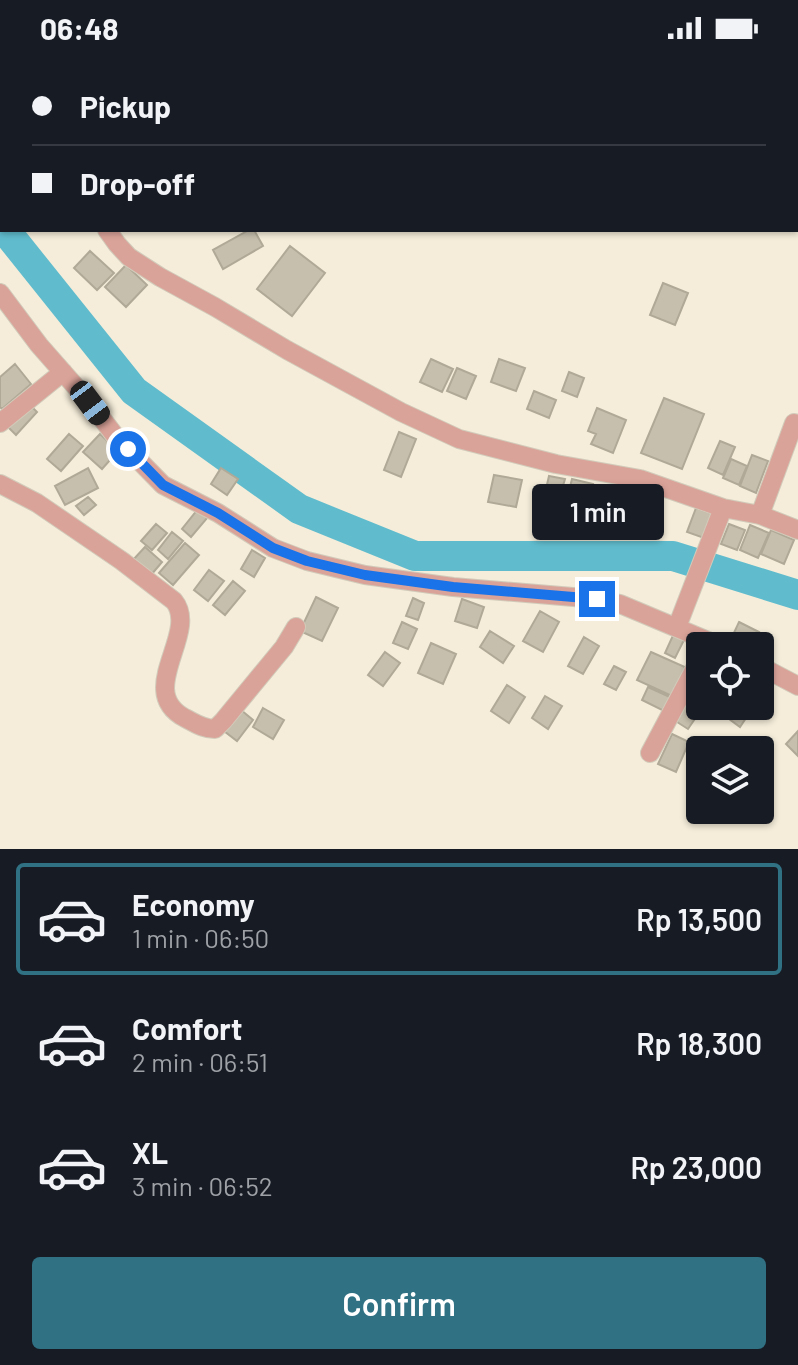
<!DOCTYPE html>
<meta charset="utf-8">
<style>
:root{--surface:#171b24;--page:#20242c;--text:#f1f3f6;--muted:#9ea1a6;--line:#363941;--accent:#307184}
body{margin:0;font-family:Barlow,sans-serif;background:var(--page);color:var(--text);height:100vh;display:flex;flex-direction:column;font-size:30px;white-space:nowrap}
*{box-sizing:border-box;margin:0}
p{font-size:26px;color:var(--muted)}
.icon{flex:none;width:44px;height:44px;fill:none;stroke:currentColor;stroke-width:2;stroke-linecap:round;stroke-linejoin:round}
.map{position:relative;height:793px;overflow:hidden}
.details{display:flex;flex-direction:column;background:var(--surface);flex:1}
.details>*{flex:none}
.banner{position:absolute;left:0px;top:0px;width:798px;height:176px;box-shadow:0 2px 6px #0004;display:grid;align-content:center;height:176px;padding:0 32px;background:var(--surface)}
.buttons{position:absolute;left:686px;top:576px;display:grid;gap:16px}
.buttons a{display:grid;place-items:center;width:88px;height:88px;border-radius:8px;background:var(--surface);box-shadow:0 2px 6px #0004;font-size:40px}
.end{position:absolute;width:36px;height:36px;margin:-18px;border:10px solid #1a73e8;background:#fff;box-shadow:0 0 0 4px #fff}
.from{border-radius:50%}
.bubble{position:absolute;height:56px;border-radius:8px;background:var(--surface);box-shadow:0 2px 6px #0004;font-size:26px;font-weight:600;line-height:56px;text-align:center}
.car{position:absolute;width:24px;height:48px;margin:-24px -12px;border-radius:10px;box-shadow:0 0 6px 2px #0007;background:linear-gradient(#222 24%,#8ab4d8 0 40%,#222 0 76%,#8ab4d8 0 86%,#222 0)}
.banner b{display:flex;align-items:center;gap:28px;height:76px;font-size:30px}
.banner b+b{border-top:2px solid var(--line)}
.banner i{width:20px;height:20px;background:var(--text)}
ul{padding:14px 0 0;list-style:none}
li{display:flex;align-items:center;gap:24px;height:112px;margin:0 16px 12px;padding:0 16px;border:4px solid transparent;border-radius:8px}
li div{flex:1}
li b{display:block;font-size:30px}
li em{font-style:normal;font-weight:600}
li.on{border-color:var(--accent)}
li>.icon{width:72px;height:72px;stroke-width:1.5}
.primary-button{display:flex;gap:16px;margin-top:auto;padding:16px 32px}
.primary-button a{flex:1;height:92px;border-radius:8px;background:var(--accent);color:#fff;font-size:32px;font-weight:600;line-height:92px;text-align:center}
.status{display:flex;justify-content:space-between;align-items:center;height:56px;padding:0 40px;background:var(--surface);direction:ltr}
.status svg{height:22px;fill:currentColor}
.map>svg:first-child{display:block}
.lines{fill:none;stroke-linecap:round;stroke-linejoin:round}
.river{stroke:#60bccd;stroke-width:30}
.building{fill:#c6bfad;stroke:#b0a997;stroke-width:2}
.street-casing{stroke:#d2cbba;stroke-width:20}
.street{stroke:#daa399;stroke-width:18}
.route{stroke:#1a73e8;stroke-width:10}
</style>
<div class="status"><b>06:48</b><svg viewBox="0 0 49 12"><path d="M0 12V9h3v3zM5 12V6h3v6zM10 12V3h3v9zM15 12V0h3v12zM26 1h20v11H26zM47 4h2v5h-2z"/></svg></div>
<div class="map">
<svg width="798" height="793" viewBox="0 0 798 793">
<rect width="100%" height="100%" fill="#f5edda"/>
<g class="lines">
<path class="river" d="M5 174 134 335 299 453 415 500H673L798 539"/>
</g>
<path class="building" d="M249 174H254L263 190 223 213 213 194Z
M290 190 325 217 292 260 257 233Z
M90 195 114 217 97 234 74 212Z
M126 209 147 229 126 251 105 231Z
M663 227 688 237 675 269 650 259Z
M431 303 453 313 442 336 420 326Z
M499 303 525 312 516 335 491 326Z
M15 308 31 328 2 353 0 351V321Z
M457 312 476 320 466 343 447 335Z
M569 316 584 322 577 341 562 335Z
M534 335 556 344 549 362 527 353Z
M664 342 704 358 682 413 641 397Z
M27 346 37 356 16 379 6 369Z
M597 352 626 364 613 397 591 388 596 378 588 375Z
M399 376 416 383 401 421 384 414Z
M69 378 83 390 61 415 47 403Z
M100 378 118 395 102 413 83 396Z
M720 385 735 391 723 419 708 412Z
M752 399 768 405 756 437 740 430Z
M731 403 747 410 739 429 723 422Z
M88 412 98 432 65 449 55 430Z
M221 412 238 423 227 439 211 428Z
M494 419 522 424 516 451 488 446Z
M549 420 565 423 561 436 546 433Z
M572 423 593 428 585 461 564 455Z
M598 430 621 433 613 475 590 471Z
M630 437 658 443 651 473 623 466Z
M88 441 96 449 84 459 76 450Z
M696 452 716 459 707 483 687 476Z
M198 453 208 461 191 481 182 473Z
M156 468 167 477 152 494 141 485Z
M729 468 745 474 737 494 721 488Z
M750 469 769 477 758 502 740 494Z
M771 474 794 484 784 508 761 498Z
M172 476 183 485 168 503 158 494Z
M185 487 199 499 173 529 159 517Z
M145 491 162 506 151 519 133 504Z
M252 494 265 502 254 521 241 513Z
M209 514 224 525 208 545 194 534Z
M233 525 245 535 225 559 213 549Z
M316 541 338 552 322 585 300 575Z
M413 542 424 547 418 564 406 560Z
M462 543 484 551 477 572 455 565Z
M540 555 559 566 543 596 523 585Z
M402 566 417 573 408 593 393 587Z
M739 566 759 576 752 590 732 581Z
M490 575 514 590 503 607 480 591Z
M675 575 686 580 675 602 665 597Z
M584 581 599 590 583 618 568 610Z
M431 587 456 598 443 628 418 617Z
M385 596 400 607 383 630 368 619Z
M651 596 687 612 674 641 637 624Z
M614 610 626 616 616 634 604 628Z
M507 629 525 641 509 667 491 655Z
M648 631 672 642 666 656 642 644Z
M545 640 562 650 548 673 532 662Z
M688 642 703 651 688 673 674 664Z
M726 650H754L740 671 721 657Z
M263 652 284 664 273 683 253 671Z
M241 654 253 664 237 685 224 675Z
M798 675V700L786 688Z
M672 678 689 686 676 716 658 708Z"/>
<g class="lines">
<g class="street-casing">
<path id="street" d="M0 22 2 25
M107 174 117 188 129 201 160 221 215 251 287 294 401 356 459 383 556 408 640 423 723 452 760 459 798 474
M0 237 39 289 90 347 116 381 163 429 218 457 273 492 307 505 365 519 453 531 597 543 620 548 720 590
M0 367 63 316
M0 428 37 447 122 505 174 545C200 577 134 635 185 662 195 667 203 673 215 673L223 665 284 591 296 571
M760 459 794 367
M677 571 723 452
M760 610 798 630
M650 697 700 603"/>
</g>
<use href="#street" class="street"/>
</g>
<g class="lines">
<path class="route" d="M128 393 163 429 218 457 273 492 307 505 365 519 453 531 597 543"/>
</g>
</svg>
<div class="buttons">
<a><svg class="icon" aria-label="locate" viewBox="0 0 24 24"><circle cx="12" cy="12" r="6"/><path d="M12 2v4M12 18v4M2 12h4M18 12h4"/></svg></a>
<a><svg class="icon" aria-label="layers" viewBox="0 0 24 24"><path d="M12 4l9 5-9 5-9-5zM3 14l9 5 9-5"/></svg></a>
</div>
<i class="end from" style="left:128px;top:393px"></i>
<i class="end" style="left:597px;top:543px"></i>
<div class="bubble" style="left:532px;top:428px;width:132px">1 min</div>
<i class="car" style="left:90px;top:347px;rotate:143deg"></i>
<div class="banner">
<b><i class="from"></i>Pickup</b>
<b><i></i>Drop-off</b>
</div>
</div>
<section class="details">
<ul>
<li class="on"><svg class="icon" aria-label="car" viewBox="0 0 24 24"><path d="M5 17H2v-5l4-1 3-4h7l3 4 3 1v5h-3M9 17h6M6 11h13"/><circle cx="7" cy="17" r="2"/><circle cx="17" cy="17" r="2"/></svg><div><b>Economy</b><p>1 min · 06:50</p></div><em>Rp 13,500</em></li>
<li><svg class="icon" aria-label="car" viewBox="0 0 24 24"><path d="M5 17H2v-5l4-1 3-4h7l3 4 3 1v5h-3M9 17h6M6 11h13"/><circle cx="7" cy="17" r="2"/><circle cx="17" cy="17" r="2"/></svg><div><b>Comfort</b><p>2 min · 06:51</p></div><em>Rp 18,300</em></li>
<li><svg class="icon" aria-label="car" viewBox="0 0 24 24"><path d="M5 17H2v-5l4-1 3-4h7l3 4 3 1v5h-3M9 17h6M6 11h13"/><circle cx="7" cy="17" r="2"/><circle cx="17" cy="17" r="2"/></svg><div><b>XL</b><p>3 min · 06:52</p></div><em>Rp 23,000</em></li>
</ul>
<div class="primary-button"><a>Confirm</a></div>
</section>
